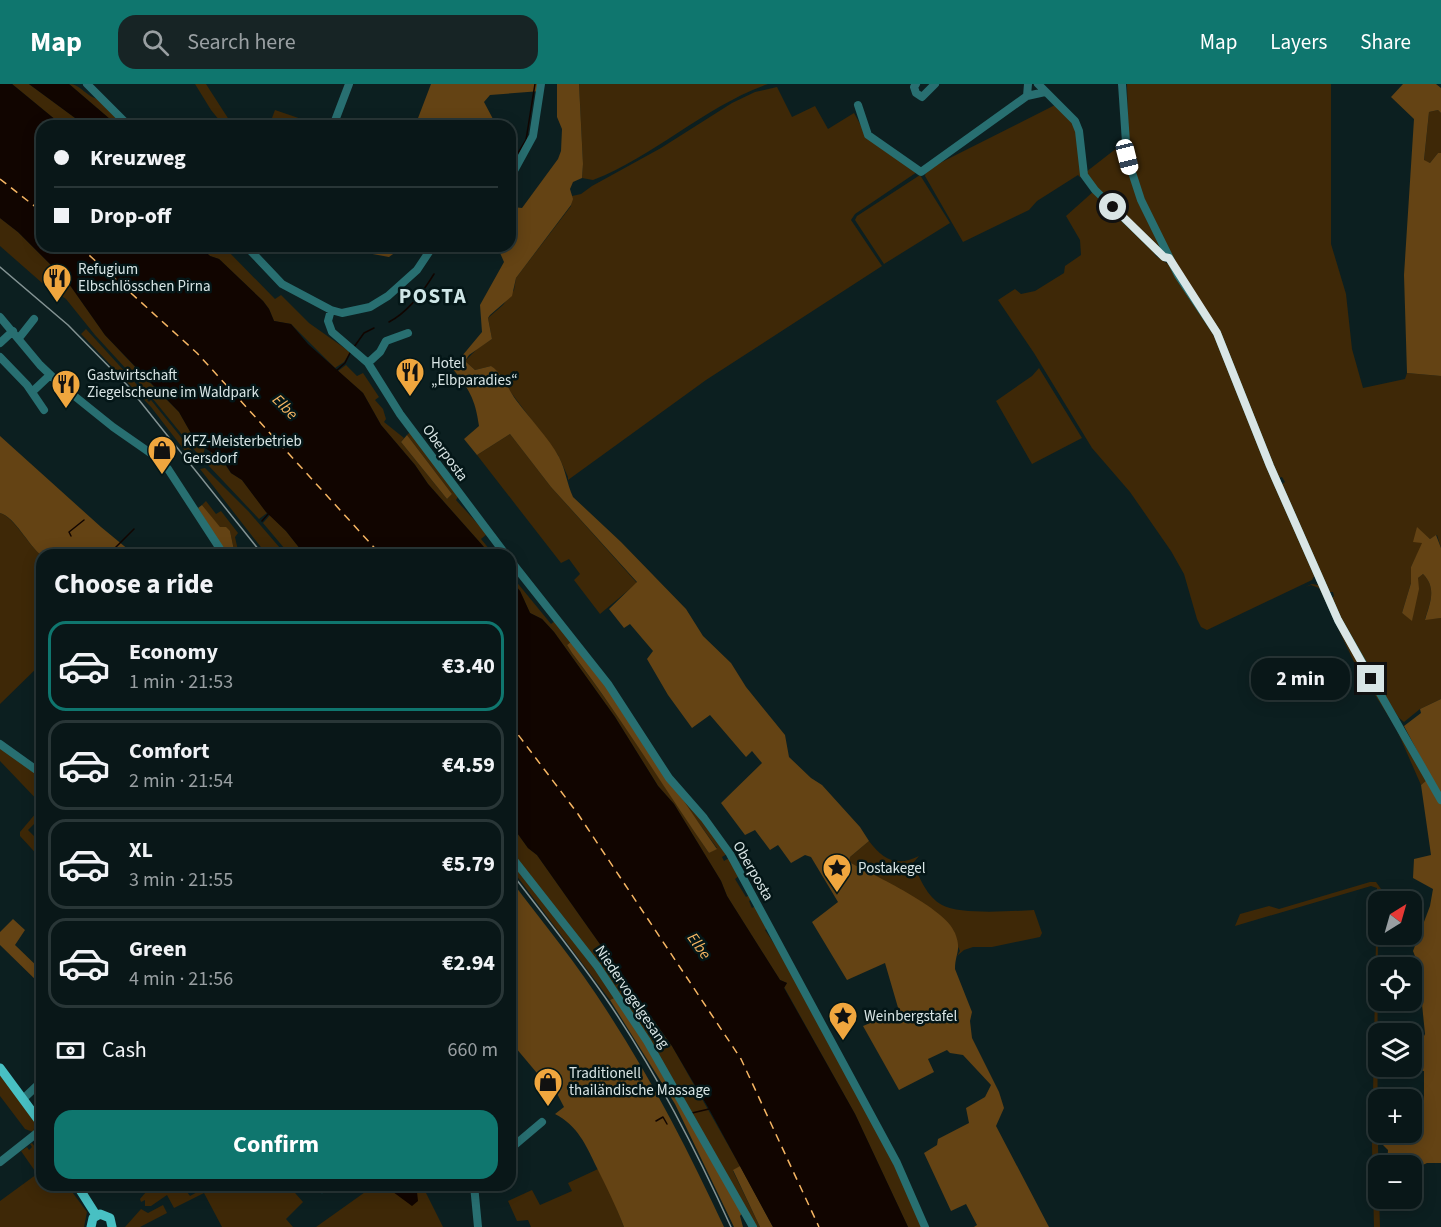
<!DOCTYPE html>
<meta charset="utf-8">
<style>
:root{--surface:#091718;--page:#172425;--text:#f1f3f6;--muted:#999fa2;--line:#293637;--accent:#0f766e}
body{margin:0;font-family:"Source Sans 3",sans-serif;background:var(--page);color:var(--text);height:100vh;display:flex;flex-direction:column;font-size:22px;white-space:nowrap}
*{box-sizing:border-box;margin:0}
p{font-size:20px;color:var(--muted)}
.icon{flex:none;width:33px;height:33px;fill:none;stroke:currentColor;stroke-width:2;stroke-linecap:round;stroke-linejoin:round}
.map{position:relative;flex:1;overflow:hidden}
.drawer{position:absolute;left:36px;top:465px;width:480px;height:642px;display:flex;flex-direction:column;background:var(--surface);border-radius:18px;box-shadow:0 3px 15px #0003,0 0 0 2px var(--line)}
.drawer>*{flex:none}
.top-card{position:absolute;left:36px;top:36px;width:480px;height:132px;border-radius:18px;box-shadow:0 3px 15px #0003,0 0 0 2px var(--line);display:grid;align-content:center;height:132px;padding:0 18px;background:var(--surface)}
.needle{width:39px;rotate:37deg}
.controls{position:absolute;left:1368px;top:807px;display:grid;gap:12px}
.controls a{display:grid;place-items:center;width:54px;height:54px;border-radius:12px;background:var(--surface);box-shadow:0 3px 15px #0003,0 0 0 2px var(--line);font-size:30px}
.end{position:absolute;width:27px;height:27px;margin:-14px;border:8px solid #d9e5e5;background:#111;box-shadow:0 0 0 3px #111}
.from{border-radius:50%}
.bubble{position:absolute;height:42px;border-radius:18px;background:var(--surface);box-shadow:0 3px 15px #0003,0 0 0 2px var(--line);font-size:20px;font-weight:700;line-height:42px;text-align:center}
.car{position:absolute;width:18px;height:36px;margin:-18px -9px;border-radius:8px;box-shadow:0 0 4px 2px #0007;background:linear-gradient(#fff 24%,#345 0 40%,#fff 0 76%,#345 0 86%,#fff 0)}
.top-card b{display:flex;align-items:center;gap:21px;height:57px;font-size:22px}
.top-card b+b{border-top:2px solid var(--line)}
.top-card i{width:15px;height:15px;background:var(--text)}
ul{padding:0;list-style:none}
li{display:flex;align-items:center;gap:18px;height:90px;margin:0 12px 9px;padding:0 6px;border:3px solid var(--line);border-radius:18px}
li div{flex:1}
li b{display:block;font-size:22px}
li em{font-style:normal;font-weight:700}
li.active{border-color:var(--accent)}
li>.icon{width:54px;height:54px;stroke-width:1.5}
h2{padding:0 18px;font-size:27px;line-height:72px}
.pay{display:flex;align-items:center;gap:15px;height:66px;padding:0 18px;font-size:22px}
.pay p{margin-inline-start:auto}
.cta{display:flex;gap:12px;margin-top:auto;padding:12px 18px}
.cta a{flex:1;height:69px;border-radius:18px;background:var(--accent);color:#fff;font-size:24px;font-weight:700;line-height:69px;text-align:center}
header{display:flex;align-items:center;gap:36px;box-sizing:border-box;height:84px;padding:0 30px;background:var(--accent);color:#fff}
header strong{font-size:28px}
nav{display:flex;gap:33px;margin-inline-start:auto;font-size:21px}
.search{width:420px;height:54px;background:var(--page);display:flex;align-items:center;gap:15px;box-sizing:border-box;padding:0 21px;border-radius:18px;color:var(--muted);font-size:22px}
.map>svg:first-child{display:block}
.green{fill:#3e2807}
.forest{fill:#644314}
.water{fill:#110500}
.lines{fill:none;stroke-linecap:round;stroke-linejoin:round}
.stream{stroke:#110500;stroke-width:1.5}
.ferry{stroke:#f6b663;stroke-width:1.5;stroke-dasharray:8 6;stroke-linecap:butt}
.minor{stroke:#286f71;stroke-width:8}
.major{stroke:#48c0c3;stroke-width:9}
.rail{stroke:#849393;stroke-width:1.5}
.route{stroke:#d9e5e5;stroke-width:8}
.labels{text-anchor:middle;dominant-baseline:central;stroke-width:5;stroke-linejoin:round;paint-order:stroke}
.poi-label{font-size:15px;fill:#d9e5e5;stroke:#041617;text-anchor:start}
.street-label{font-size:15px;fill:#d9e5e5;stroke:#041617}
.water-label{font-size:16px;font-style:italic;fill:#f6b663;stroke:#041617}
.district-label{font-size:21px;font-weight:bold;letter-spacing:1.5px;fill:#cfe6e7;stroke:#041617}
</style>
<header>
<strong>Map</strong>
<div class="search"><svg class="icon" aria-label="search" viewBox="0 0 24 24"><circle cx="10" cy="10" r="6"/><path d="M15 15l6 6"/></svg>Search here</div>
<nav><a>Map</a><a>Layers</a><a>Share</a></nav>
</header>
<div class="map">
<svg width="1441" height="1143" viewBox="0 0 1441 1143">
<rect width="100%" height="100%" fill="#0c1f20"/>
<path class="green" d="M12 0H29L86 42H63Z
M69 0C81 0 87 14 99 15L127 42H118Z
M195 0H206L233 42H224L211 26Z
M579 0H768C705 22 655 72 593 96L582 94 583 80Z
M1127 0H1331V160L1346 210 1352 265 1363 304 1405 295 1407 289 1441 292V464L1437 451 1430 455 1417 444 1423 459 1411 483V499L1402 529 1412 536 1418 494 1423 490C1437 504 1430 519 1425 535L1441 534V615L1420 625 1404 638 1399 634 1363 578 1331 515 1334 512 1333 508H1328L1282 400 1285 398 1282 393 1278 394 1212 236 1180 189 1144 117 1129 71Z
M777 3 792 33 815 22 828 45 854 29 864 47 917 88 855 130 851 136 882 182 706 296 568 396V393L558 371 491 282 475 286 465 277 477 265 492 255 488 234 503 221 514 206 516 194 571 122 572 112 581 110 592 102 661 64 732 19 755 8Z
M1059 19 1075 37 1084 91 1080 93 1078 91 1037 117 1029 126 963 158 925 92 926 86Z
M275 26 322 42H269Z
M1438 26 1441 29V69H1438L1430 79 1424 77 1429 28Z
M1122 60 1124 74 1164 166 1162 167 1097 105 1086 88Z
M920 91 950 139 884 180 855 136 857 132Z
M1094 107 1149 161 1156 172 1171 182 1208 238 1316 489 1312 496 1207 546 1201 543 1197 535 1184 490 1171 467 1130 408 1092 364 1034 269 998 216 1015 205 1021 210 1035 207 1064 189 1065 182 1081 171 1080 156 1066 132Z
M0 134 18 148 67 197 105 251 155 304 154 310 151 312 95 251 66 215 41 198 0 162Z
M199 162H213L218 165 224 163 275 215 281 211 309 239 350 268 344 278 335 284 291 240 274 237 269 225 263 217 219 175 210 172Z
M86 245 149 314 147 316 149 318 151 316 197 373 195 380 151 323 81 250Z
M346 281 357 292 363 289 379 313 375 316 383 325 386 335 384 338 404 354 401 358 447 415 452 410 407 351 410 348 458 413 456 416 487 450 481 455 494 471H491L428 400 415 381 381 341 363 309 338 287Z
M1039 284 1082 354 1032 380 996 317 1032 292Z
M163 312 179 328 196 358 205 363 203 372 205 373 212 368 220 375 207 379 201 374 153 315Z
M510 350 551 403 637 499 600 530 574 496 580 490 569 475 561 479 477 371Z
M211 379H224L231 389 242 396 267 429 259 435 208 381Z
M205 384 249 428 286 471H267L200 385Z
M206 417 216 430 221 427 238 449 235 453 239 471H235L230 447 220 444 202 421Z
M0 429C14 433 28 461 42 472V579L0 620Z
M270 431 286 447 305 471H290L263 439Z
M510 490 551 540 556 536 572 557 567 561 572 569C621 633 663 702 709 769L717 764 682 716 684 714 703 735 727 770 722 773 724 777 729 774 739 792 735 795 746 813 750 811 752 815 749 817 752 824 756 822 769 843 765 846 786 878 883 1056 922 1143H908L855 1030 784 903 787 899 780 896 727 812 721 797 674 720 658 702 615 633 554 548 542 535 530 529 520 507 510 495Z
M1312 500 1318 501 1322 505 1428 695 1421 701 1396 644 1354 578 1319 504 1311 501 1305 503Z
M0 664 42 693V721L0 677Z
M42 722V732L28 746 42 760V776L20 752V748Z
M510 739 528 764 537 771 672 962 740 1082 733 1087 760 1143H756L648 955 510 768Z
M869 757C883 776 897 783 919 772L913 779C919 793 927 813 942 821 960 831 1012 827 1034 826L1042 849 1040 853 992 863H973L964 866 957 872 960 867 947 839 931 825 848 778 850 773Z
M510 774 616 913 610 916 510 783Z
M1370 798H1376L1381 805V817L1378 818C1378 922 1376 1034 1380 1143H1374L1372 1062 1377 804 1371 802 1235 842 1240 830 1269 822 1279 825Z
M0 989 36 1038 33 1048 25 1045 0 1012Z
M32 1059 42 1072V1101H67L87 1128 84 1143H0V1117L37 1090 21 1067 27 1063 29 1066 32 1063 30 1060Z
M598 1085 612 1112 624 1143H531L528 1136 517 1137 508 1117 532 1106 540 1121 572 1107 568 1099Z
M152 1101H182L190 1112 201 1106 198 1101H288L303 1118 286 1135 293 1143H222L204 1109 174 1124 167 1111 151 1122H145V1116L141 1118 140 1115Z
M375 1101H422L443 1143H316Z
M163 1121 167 1129 140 1143H125L141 1125 148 1129Z"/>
<path class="forest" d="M431 0H541V7L490 11 484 18 493 35 488 42H415Z
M557 0H579L583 80 582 94 573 98 570 105 573 115 571 121 516 194 512 212 490 231 488 234 492 255 469 271 465 277 475 286 491 282C503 290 508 305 516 316 530 335 548 353 559 373 566 387 567 400 573 413L621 458 686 525 703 552 731 579 746 603 785 651 789 673 811 694 822 701 860 743 869 757 850 773 849 778C873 791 946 824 955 849 962 867 955 869 955 885L972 928 970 937 972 954 999 1008 1004 1024 996 1042 1049 1143H974L977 1141 966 1120 951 1127 924 1069 937 1061 938 1055 969 1039 966 1024 985 1013 991 1001 963 971 950 969 947 966 928 975 934 988 899 1006 863 942 899 927 885 879 847 896 812 838 838 818 811 773 805 771 791 779 778 761 770 766 755 746 745 751 721 719 762 679 752 667 746 673 710 631 692 644 668 611 647 575 653 567 630 540 624 544 609 525 637 498 551 403 510 350 477 371 464 355 479 342C475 314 469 305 452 284L482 248 480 221 504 178 497 162H510V127L513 123 522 124 558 75 561 67 562 45 557 33Z
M1403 0H1436L1441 4V29L1438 26 1429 28 1424 76 1430 79 1438 69H1441V292L1407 289 1404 191 1414 35 1391 13Z
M349 162H404L389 173 356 167Z
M407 351 452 410 447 415 401 358Z
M0 352 101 443 135 471 42 472C28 461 15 433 0 429Z
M202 421 220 443H226L230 447 235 471H227L198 424Z
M1417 443 1430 455 1436 451 1441 464V534L1425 536C1430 519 1437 504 1423 490L1418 494 1419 505 1412 537 1402 529 1411 499V483L1422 459 1413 458Z
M572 557C625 624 668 696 717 765L709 769C663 703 621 633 572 569L567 561Z
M1441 615V712L1404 642 1421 629 1420 625Z
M1428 695 1441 720V1079H1427L1412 1086V1082L1387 1081 1388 1066 1383 1061H1377V1029L1378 1048H1412V1021L1424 1016V987L1401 983 1412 982V964L1420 960 1425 950 1418 880 1413 867 1430 822 1433 805 1413 794 1414 775 1431 771 1421 701Z
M510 795C543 839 578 881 607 927 652 996 689 1068 724 1143H624C616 1122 607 1104 597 1084 586 1061 578 1042 555 1030L564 1023 552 1000 547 1001 510 957Z
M13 835 25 846 15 861 42 887V902L0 861V848Z
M616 913 646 958 743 1128 740 1132 743 1143H734L675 1020 610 916Z
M740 1082 773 1143H760L733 1086Z"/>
<path class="water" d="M0 0H12L63 42H42V162H199L210 172 219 175 263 217 269 225 274 237 291 240 308 260 363 309 381 341 415 381 428 400 491 471H305L286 447 266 428 242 396 231 389 223 376 196 358 179 328 105 251 67 197 18 148 0 134Z
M29 0H69L118 42H86Z
M510 495 520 507 530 529 542 535 554 548 615 633 658 702 674 720 721 797 727 812 780 896 787 899 784 904 855 1030 908 1143H773L709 1025 672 962 537 771 528 764 510 739Z
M392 1101H412L417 1108 418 1117 412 1122 389 1105Z"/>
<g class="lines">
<path class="stream" d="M510 82 526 56 535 0
M389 238C408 228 423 208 434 190
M354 263 364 249 374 244
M336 287 345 279 351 267
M262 437 269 429
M71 452 69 448 84 436
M108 471 134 445
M692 1029 709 1025
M656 1037 663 1033 667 1040"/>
<path class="ferry" d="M0 95 42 128
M79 162 197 269 381 471
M510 640 578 730 741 975 819 1143"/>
<path class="minor" d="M87 0 129 42
M916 0 914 3 916 9 922 13 935 0
M1038 0 1075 37 1079 47 1084 91 1095 106 1164 173 1169 174
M1122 0 1127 73 1141 116 1178 191 1217 249 1270 382 1338 536 1441 716
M1027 12 1028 0
M858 21 868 51 921 88 1027 12 1045 8
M333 42 349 0
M510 94 533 52 541 0
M246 162 282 200 331 226 342 229 370 223 388 212 417 186 433 162
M331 226 328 237 332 248 368 279 400 330 506 471
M0 233 40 281 62 302 113 343 159 375 168 385 224 471
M19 254 34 235
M0 259 13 247
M0 273 27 301 44 326
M368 279 380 268 386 257 408 249
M32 308 50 291
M510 476 608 600 669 694 704 734 730 770 897 1079 925 1143
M0 660 42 690
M510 771 597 882 647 957 753 1143
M24 1014 42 997
M510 1065 542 1038
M0 1078 42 1045
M474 1101 478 1143
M322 1105 326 1101"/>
<path class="major" d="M0 984 42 1041
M77 1101 96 1131
M91 1143 93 1134 100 1130 110 1134 112 1143"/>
<path class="rail" d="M0 183 68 241 127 301 263 471
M510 787C544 832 580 876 611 922 658 992 696 1066 731 1143"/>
</g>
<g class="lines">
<path class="route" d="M1113 123 1164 173 1169 174 1217 249 1270 382 1338 536 1371 595"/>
</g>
<defs>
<g id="restaurant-pin" transform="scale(1.5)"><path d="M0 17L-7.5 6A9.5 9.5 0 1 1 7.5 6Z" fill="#f0a63e" stroke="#041617"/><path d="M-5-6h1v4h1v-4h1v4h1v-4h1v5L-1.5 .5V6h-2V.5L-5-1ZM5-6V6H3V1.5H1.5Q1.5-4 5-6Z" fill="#111"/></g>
<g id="shop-pin" transform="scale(1.5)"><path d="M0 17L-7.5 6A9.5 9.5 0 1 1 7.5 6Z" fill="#f0a63e" stroke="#041617"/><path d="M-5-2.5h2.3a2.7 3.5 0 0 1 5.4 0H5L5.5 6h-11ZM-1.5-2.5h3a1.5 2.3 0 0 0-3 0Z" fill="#111"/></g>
<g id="sight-pin" transform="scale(1.5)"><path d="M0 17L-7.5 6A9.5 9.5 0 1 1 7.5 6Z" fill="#f0a63e" stroke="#041617"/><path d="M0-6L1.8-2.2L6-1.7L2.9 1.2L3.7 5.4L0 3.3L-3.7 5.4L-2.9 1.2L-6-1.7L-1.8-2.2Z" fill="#111"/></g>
</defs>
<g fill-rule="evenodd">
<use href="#restaurant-pin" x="57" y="194"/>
<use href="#restaurant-pin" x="410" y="288"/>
<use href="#restaurant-pin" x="66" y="300"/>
<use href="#shop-pin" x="162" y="366"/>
<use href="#sight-pin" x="837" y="784"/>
<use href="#sight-pin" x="843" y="932"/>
<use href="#shop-pin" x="548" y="998"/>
</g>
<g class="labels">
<g class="poi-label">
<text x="78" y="185">Refugium<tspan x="78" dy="17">Elbschlösschen Pirna</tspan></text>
<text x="431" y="279">Hotel<tspan x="431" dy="17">„Elbparadies“</tspan></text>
<text x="87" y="291">Gastwirtschaft<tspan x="87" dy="17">Ziegelscheune im Waldpark</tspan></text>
<text x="183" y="357">KFZ-Meisterbetrieb<tspan x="183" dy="17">Gersdorf</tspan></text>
<text x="858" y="784">Postakegel</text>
<text x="864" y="932">Weinbergstafel</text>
<text x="569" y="989">Traditionell<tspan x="569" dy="17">thailändische Massage</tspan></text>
</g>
<g class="street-label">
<text transform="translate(445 369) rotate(54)">Oberposta</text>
<text transform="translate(753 787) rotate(60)">Oberposta</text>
<text transform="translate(632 913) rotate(56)">Niedervogelgesang</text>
</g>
<g class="water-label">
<text transform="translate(285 323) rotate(45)">Elbe</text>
<text transform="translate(699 862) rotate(54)">Elbe</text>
</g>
<g class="district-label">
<text x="433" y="212">POSTA</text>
</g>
</g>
</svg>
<div class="controls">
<a><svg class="needle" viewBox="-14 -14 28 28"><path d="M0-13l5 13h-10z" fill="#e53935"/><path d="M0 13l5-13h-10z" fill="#999fa2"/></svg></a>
<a><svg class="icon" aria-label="locate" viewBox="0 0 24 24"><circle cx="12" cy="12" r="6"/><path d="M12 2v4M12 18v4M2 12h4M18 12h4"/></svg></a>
<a><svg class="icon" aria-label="layers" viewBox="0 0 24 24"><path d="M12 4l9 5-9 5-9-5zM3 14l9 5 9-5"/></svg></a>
<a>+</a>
<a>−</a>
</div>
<i class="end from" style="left:1113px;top:123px"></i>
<i class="end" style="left:1371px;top:595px"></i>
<div class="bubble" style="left:1251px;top:574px;width:99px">2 min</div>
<i class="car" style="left:1127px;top:73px;rotate:166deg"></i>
<div class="top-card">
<b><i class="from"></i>Kreuzweg</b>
<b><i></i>Drop-off</b>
</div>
<section class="drawer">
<h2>Choose a ride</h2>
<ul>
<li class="active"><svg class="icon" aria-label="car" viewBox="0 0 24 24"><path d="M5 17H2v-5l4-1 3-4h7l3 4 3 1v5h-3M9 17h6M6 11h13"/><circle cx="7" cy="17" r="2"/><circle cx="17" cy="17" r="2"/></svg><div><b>Economy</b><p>1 min · 21:53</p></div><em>€3.40</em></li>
<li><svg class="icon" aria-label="car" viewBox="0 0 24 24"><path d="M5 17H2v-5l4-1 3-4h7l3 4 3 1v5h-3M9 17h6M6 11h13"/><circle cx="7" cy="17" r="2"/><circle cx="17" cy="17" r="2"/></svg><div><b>Comfort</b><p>2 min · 21:54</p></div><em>€4.59</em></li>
<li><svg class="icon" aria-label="car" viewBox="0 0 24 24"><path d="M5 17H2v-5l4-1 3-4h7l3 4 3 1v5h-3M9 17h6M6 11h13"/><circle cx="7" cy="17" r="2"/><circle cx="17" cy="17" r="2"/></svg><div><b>XL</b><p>3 min · 21:55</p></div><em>€5.79</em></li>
<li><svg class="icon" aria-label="car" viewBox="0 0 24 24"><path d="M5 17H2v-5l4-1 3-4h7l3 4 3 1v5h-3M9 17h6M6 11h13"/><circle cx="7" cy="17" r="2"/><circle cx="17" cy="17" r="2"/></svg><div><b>Green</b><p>4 min · 21:56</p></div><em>€2.94</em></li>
</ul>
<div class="pay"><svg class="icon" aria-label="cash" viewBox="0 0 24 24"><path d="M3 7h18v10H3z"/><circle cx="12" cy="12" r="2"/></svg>Cash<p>660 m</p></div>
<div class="cta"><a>Confirm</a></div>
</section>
</div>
